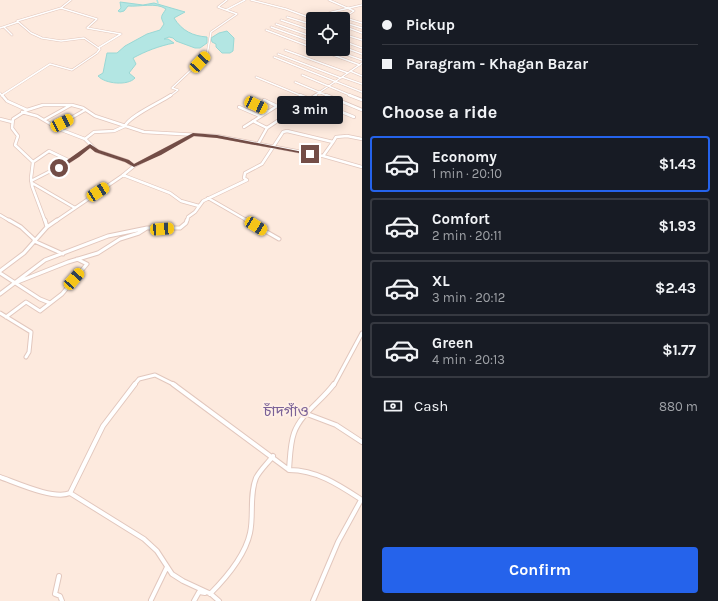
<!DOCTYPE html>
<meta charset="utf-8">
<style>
:root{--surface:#171b24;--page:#242831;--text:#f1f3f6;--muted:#9ea1a6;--line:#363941;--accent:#2563eb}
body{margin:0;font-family:Karla,"Noto Sans Bengali",sans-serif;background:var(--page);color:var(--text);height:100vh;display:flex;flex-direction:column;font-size:15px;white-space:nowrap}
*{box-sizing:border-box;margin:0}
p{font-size:13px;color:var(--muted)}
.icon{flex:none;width:22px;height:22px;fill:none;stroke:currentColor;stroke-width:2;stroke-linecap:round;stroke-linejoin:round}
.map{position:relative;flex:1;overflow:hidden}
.sheet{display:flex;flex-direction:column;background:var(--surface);width:356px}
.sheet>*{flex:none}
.top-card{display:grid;align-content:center;height:88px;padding:0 20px;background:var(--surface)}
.buttons{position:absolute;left:306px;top:12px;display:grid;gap:8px}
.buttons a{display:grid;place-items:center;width:44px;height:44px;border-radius:4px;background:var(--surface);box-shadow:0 2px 10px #0003;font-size:20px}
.end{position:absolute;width:18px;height:18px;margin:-9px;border:5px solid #734d46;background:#fff;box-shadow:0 0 0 2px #fff}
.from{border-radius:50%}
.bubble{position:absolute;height:28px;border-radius:4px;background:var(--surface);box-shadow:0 2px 10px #0003;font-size:13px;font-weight:700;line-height:28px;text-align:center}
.car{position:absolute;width:12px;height:24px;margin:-12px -6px;border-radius:5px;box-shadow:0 0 3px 1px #0007;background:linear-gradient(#f5c518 24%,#345 0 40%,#f5c518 0 76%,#345 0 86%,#f5c518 0)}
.top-card b{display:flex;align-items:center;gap:14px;height:38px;font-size:15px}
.top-card b+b{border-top:1px solid var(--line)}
.top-card i{width:10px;height:10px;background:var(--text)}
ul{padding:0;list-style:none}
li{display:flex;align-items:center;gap:12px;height:56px;margin:0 8px 6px;padding:0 12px;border:2px solid var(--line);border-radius:4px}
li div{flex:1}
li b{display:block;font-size:15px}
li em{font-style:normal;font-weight:700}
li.on{border-color:var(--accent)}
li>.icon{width:36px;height:36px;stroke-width:1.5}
h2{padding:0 20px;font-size:18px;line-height:48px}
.pay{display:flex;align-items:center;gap:10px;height:44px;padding:0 20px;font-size:15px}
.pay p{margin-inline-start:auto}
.cta{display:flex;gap:8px;margin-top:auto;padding:8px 20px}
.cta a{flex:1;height:46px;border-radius:4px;background:var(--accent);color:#fff;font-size:16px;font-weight:700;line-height:46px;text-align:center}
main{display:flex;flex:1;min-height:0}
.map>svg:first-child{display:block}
.water{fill:#b3e6e3;stroke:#99d8d5}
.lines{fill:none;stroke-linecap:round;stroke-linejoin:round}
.canal{stroke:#b3e6e3;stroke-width:1.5}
.minor-far3-casing{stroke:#e2c7bd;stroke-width:2.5}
.minor-far2-casing{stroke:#e2c7bd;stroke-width:4}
.minor-far1-casing{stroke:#e2c7bd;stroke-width:5}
.minor-casing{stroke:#e2c7bd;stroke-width:6}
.minor-far3{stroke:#fff;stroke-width:1.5}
.minor-far2{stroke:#fff;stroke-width:2.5}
.minor-far1{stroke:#fff;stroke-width:3}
.minor{stroke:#fff;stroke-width:4}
.route{fill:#734d46}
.labels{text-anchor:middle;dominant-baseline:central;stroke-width:4;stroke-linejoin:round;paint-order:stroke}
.quarter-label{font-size:15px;fill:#7a6197;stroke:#ffefe5}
</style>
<main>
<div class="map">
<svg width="362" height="601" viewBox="0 0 362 601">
<rect width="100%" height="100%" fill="#fdeade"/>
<path class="water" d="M120 2 143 5 154 3 185 12 174 18C182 31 193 36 207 37V43L200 48H195L176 41 173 38 169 37 164 39H168L174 43C159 46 146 51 133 58L136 64 129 73 135 78C128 86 105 84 98 76L103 73 107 53H117L125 46 147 34 160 30 164 24C160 16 161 17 166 9 156 2 140 7 128 6L124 11 120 12 118 11 121 8Z
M227 31 234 38 233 51 230 53H222L216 47V44L212 42 211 38 219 33Z"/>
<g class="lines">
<path class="canal" d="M157 0 158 3"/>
<g class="minor-far3-casing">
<path id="minor-far3" d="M71 0 61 8 97 19 87 28 121 34 98 48
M251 0 286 9 313 19 332 12 362 5
M329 0 354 11 342 19
M226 10 245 0
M329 13 362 23
M323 15 335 19
M287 17 313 25
M281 20 313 31
M343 22 362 28
M276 24 313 37
M343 26 362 33
M4 27 12 35
M271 27 313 42
M0 28 18 22
M266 30 313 48
M343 34 362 40
M343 41 362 48
M343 47 362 54
M317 49 360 65
M331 49 362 60
M285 50 348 73
M278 54 341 78
M274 57 362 92
M362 63 342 77 362 84
M350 71 362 76
M302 75 352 96
M256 77 302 96
M295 82 328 96
M0 93 2 96
M2 95 50 64 72 70 97 53 100 49 84 38 61 41 42 38 31 33 17 21 61 8
M170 96 178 90 172 88 207 55 211 32 237 14 218 7 227 0
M314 96 342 77"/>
</g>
<g class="minor-far2-casing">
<path id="minor-far2" d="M2 95 7 101 27 110 13 119 12 128 18 136 15 145 33 162 31 178 32 186 45 221
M300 95 354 117
M326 95 362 110
M349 95 362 100
M264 100 277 106
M287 100 336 121
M256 105 268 111
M239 107 260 116
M27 110 43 105H72L83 108 95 116 144 132 217 136 323 156 362 167
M22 112 37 116 59 129 85 139 94 132 114 131 125 126C129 116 161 102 171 95
M0 119 12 122
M44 120 71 105
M253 121 267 128
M55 127 85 110
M244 127 277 106
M85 139 97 151 127 161 134 166
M333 142 336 137 347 136 362 139
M258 144 267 128 316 95
M33 162 49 151 70 161 90 146
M123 175 170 193 181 201 199 206
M31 181 70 161
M32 183 75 208
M208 198 248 221
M0 215 10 221
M56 221 122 176 134 166 191 136
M187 221 188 217 195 212 203 201 247 180 244 178 245 173 262 164 283 132 287 131 333 142 323 156"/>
</g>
<g class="minor-far1-casing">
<path id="minor-far1" d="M9 220 21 227 35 240
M45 220 47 227
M246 220 279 239
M34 241 63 254
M0 271 24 253 47 227 57 220
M0 273 40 299 50 303
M15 283 68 262 98 253 120 239 139 233 147 228H180L186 223 187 220
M0 294 45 260 108 236 147 228
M0 313 31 332 29 352 26 357
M6 317 26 302 40 311 62 294 87 264 77 259
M134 385 139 379 155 375 175 385
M334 385 362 333"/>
</g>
<g class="minor-casing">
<path id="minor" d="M173 384 289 470C317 470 339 485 362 500
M307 414 336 425 362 442
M289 470C290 458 290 444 294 433 301 413 322 401 334 384
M0 477C17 483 54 500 70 493L103 426 135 384
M70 493 144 539 157 551 172 574 183 581 211 594 219 601
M59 576 55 594 60 596 62 601
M210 594C226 578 245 556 250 533 254 515 249 495 256 478 260 470 268 463 273 456
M151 600 167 567
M194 601 199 592 205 593
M313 601 338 542 361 500"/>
</g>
<use href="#minor-far3" class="minor-far3"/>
<use href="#minor-far2" class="minor-far2"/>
<use href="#minor-far1" class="minor-far1"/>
<use href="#minor" class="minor"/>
</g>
<path class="route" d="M193 133 217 135 313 154 310 155 217 138 194 136 161 155 134 167 125 162 95 152 90 148 79 157 60 169 56 168 90 144 99 150 129 160 134 164Z"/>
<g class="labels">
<g class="quarter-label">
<text x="286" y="411">চাঁদগাঁও</text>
</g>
</g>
</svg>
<div class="buttons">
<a><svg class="icon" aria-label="locate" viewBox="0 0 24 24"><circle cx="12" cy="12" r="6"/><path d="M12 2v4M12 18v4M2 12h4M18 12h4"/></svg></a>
</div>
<i class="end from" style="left:59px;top:168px"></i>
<i class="end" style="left:310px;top:154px"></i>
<div class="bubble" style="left:277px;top:96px;width:66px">3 min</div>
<i class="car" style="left:200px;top:62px;rotate:43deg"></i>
<i class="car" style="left:256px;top:105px;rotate:115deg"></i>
<i class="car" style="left:62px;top:123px;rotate:63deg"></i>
<i class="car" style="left:98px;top:192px;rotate:57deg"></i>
<i class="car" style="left:256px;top:226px;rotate:122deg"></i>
<i class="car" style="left:162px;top:229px;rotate:86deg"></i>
<i class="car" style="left:74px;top:279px;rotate:41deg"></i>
</div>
<section class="sheet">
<div class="top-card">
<b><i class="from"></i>Pickup</b>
<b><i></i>Paragram - Khagan Bazar</b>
</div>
<h2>Choose a ride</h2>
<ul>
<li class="on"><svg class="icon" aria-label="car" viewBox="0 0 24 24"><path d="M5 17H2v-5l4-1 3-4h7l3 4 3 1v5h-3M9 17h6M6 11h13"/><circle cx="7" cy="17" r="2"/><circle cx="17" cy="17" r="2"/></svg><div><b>Economy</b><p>1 min · 20:10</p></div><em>$1.43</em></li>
<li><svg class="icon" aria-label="car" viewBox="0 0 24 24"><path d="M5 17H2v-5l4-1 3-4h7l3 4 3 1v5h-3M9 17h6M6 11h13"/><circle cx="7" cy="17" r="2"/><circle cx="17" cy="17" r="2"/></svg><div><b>Comfort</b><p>2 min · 20:11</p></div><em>$1.93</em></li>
<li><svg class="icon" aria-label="car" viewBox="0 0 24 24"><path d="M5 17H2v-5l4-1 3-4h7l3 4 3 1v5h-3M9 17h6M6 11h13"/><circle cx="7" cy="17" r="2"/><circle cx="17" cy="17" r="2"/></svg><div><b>XL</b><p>3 min · 20:12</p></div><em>$2.43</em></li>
<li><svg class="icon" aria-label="car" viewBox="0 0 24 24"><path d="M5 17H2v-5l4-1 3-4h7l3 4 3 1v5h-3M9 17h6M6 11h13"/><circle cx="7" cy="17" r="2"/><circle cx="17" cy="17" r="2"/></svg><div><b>Green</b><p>4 min · 20:13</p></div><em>$1.77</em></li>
</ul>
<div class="pay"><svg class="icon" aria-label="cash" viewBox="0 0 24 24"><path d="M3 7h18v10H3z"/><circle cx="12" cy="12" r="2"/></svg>Cash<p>880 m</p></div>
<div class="cta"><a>Confirm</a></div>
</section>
</main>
